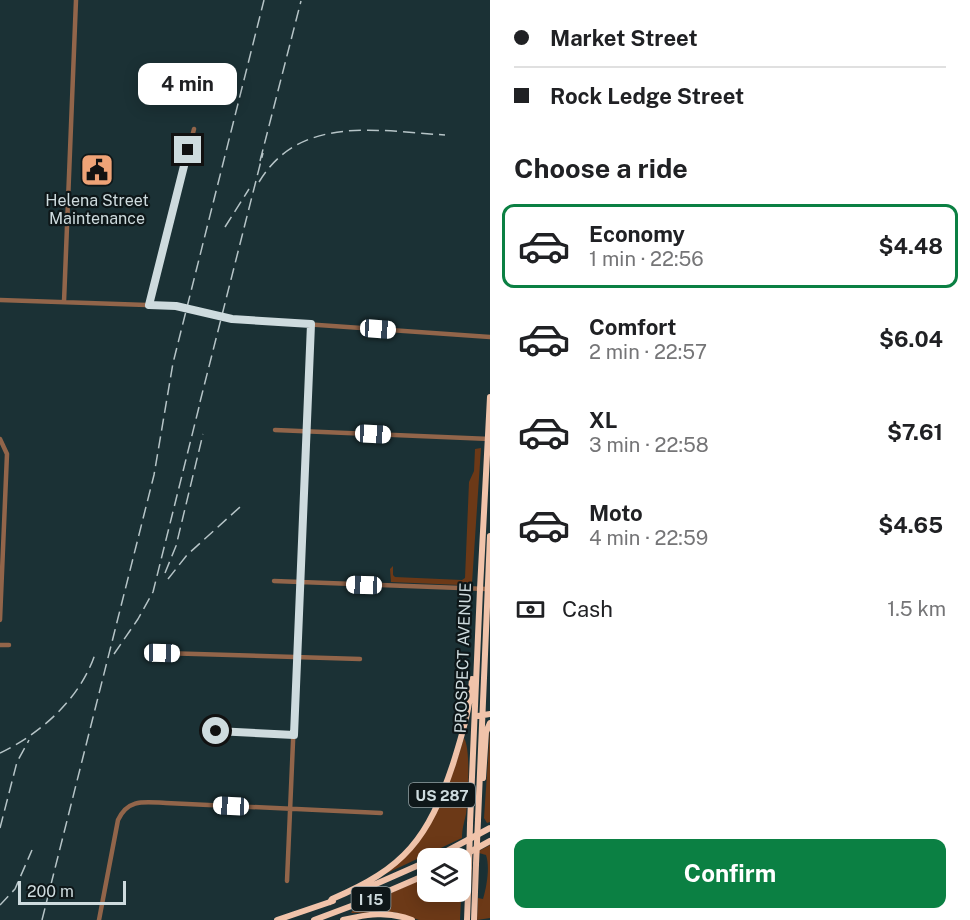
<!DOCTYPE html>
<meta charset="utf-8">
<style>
:root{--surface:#fff;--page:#f2f2f2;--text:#202124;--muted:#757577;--line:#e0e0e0;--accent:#0b8043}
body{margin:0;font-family:"Public Sans",sans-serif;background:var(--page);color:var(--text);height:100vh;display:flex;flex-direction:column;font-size:22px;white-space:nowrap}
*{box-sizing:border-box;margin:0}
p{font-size:20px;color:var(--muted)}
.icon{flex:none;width:33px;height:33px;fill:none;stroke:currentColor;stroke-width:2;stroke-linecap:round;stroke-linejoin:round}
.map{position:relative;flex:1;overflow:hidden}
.details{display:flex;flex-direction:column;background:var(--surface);width:480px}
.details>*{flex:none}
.hud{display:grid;align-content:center;height:132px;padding:0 24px;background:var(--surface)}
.tools{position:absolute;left:417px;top:848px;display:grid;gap:12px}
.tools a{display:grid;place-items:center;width:54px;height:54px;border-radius:12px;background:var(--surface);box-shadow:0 3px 15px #0003;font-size:30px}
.scale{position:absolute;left:18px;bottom:15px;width:108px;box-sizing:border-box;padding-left:6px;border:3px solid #cedbde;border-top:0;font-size:16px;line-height:21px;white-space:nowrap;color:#cedbde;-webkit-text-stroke:4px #0e1719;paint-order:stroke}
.end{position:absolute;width:27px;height:27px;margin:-14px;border:8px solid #cedbde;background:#111;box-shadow:0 0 0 3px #111}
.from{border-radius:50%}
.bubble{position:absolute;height:42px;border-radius:12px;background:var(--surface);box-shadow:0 3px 15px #0003;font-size:20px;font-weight:700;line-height:42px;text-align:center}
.car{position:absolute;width:18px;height:36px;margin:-18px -9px;border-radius:8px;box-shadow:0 0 4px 2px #0007;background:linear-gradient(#fff 24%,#345 0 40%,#fff 0 76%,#345 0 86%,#fff 0)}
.hud b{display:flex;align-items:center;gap:21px;height:57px;font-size:22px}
.hud b+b{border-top:2px solid var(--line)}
.hud i{width:15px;height:15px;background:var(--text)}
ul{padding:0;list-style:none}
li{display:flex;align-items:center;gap:18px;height:84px;margin:0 12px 9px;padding:0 12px;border:3px solid transparent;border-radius:12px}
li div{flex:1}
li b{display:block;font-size:22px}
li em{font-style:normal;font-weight:700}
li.active{border-color:var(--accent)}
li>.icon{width:54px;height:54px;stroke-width:1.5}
h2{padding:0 24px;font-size:27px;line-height:72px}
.pay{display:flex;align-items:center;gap:15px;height:66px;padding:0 24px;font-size:22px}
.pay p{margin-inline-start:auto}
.action{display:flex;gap:12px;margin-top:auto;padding:12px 24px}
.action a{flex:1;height:69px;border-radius:12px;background:var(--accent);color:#fff;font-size:24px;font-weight:700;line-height:69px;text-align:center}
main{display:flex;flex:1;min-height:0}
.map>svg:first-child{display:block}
.green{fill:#6c3917}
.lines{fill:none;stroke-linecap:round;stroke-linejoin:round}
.minor{stroke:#92654a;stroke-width:4.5}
.highway{stroke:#f0c3aa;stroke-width:6}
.rail{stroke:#b6c4c7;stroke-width:1.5;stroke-dasharray:12 6;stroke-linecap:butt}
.highway-bridge{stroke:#f0c3aa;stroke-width:6}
.route{stroke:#cedbde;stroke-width:8}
.labels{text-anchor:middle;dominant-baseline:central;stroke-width:4.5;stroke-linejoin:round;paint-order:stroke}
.shield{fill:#0e1719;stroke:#94a0a3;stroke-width:1.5}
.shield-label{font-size:15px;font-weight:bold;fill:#cedbde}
.poi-label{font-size:16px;fill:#cedbde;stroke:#0e1719}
.street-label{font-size:16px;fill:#cedbde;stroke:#0e1719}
</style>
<main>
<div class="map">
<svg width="490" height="920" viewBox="0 0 490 920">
<rect width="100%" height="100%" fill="#1b3135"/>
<path class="green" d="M481 448 472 583 460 585 391 582 390 569 393 566V575L395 577 462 580 465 578 469 482 474 471 475 449Z
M490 730V822L487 823 484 818Z
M464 738C471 749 468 799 466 814 464 823 462 829 462 838L385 874C433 839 447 792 464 738Z
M490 845V918L477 920 478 898 483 899C487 886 490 866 486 855L479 853V851Z
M460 861 462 879 460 920H419L394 912 351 913 353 910 427 877 428 891H460Z"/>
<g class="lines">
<path class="minor" d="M0 300 176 306 232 319 490 337
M64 302 76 0
M149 305 194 129
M275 430 490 439
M0 439 7 454 0 620
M274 581 487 589
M0 645H9
M162 653 360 659
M216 731 294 735
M287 881 311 324
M99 920 118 820C128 798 145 802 166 803L381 813"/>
<path class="highway" d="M478 716 490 714
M483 778 486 732 490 723
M478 820 490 536
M470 824 480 589 490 397
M434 858 490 828
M459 858 490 841
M360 891 428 861
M330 902 332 899C405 868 428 839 453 764 462 735 470 709 472 679
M277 920 333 901
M314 920 370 899 428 874
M343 920C367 914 388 911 412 920
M467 920 469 867
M474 920 476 864"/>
<path class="rail" d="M260 161 301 1
M259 182C300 114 378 131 445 135
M225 227 249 189
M200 402 263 153
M165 573 176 546 203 434
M168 579 187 555 240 507
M114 654 138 619 153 592 199 407
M0 753C42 733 82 697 96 651
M0 828 17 762 29 740
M0 905 15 889 32 850
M42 920 154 475 173 363 264 0"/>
<path class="highway-bridge" d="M476 864 478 820
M469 867 470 824"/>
</g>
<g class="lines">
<path class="route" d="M188 150 149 305 176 306 232 319 311 324 294 735 216 731"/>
</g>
<defs>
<g id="civic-square" transform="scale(1.725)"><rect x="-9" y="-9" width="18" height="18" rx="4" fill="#efa377" stroke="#0e1719"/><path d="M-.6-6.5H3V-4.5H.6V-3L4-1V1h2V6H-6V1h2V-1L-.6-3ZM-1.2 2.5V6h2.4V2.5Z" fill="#111"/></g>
</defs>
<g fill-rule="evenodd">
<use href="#civic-square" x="97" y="170"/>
</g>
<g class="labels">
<g class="shield">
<rect x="409" y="783" width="66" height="24" rx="4.5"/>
<rect x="351.5" y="887" width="39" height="24" rx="4.5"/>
</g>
<g class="shield-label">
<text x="442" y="795">US 287</text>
<text x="371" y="899">I 15</text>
</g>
<g class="poi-label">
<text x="97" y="200">Helena Street<tspan x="97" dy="18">Maintenance</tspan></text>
</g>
<g class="street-label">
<text transform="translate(463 658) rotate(-88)">PROSPECT AVENUE</text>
</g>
</g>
</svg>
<div class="tools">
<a><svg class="icon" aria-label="layers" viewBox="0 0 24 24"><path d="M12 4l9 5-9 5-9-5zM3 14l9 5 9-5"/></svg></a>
</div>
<div class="scale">200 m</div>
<i class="end from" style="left:216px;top:731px"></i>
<i class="end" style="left:188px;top:150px"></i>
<div class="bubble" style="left:138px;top:63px;width:99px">4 min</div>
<i class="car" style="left:378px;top:329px;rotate:94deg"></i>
<i class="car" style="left:373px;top:434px;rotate:93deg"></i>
<i class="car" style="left:364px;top:585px;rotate:272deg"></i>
<i class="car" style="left:162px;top:653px;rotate:91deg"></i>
<i class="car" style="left:231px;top:806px;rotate:273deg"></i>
</div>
<section class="details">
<div class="hud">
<b><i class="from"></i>Market Street</b>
<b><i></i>Rock Ledge Street</b>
</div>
<h2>Choose a ride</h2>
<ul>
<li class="active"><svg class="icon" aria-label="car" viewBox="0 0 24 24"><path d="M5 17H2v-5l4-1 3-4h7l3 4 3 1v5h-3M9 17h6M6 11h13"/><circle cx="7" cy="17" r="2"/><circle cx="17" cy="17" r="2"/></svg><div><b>Economy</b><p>1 min · 22:56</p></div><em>$4.48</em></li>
<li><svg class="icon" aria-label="car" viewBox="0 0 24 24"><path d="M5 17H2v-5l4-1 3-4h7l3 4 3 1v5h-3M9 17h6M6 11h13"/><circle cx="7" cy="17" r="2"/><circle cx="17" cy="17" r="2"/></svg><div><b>Comfort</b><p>2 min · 22:57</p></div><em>$6.04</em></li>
<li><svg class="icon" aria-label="car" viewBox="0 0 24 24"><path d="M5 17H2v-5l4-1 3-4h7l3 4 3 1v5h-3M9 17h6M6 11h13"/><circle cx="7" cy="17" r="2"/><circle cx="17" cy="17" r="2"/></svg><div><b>XL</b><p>3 min · 22:58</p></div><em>$7.61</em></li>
<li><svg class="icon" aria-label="car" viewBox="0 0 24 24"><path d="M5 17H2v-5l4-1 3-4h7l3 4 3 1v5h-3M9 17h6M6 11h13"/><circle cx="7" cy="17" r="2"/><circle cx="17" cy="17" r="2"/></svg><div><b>Moto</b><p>4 min · 22:59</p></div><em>$4.65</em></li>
</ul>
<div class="pay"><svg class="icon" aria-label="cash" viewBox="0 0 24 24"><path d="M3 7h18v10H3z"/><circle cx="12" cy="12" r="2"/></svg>Cash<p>1.5 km</p></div>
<div class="action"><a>Confirm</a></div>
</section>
</main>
